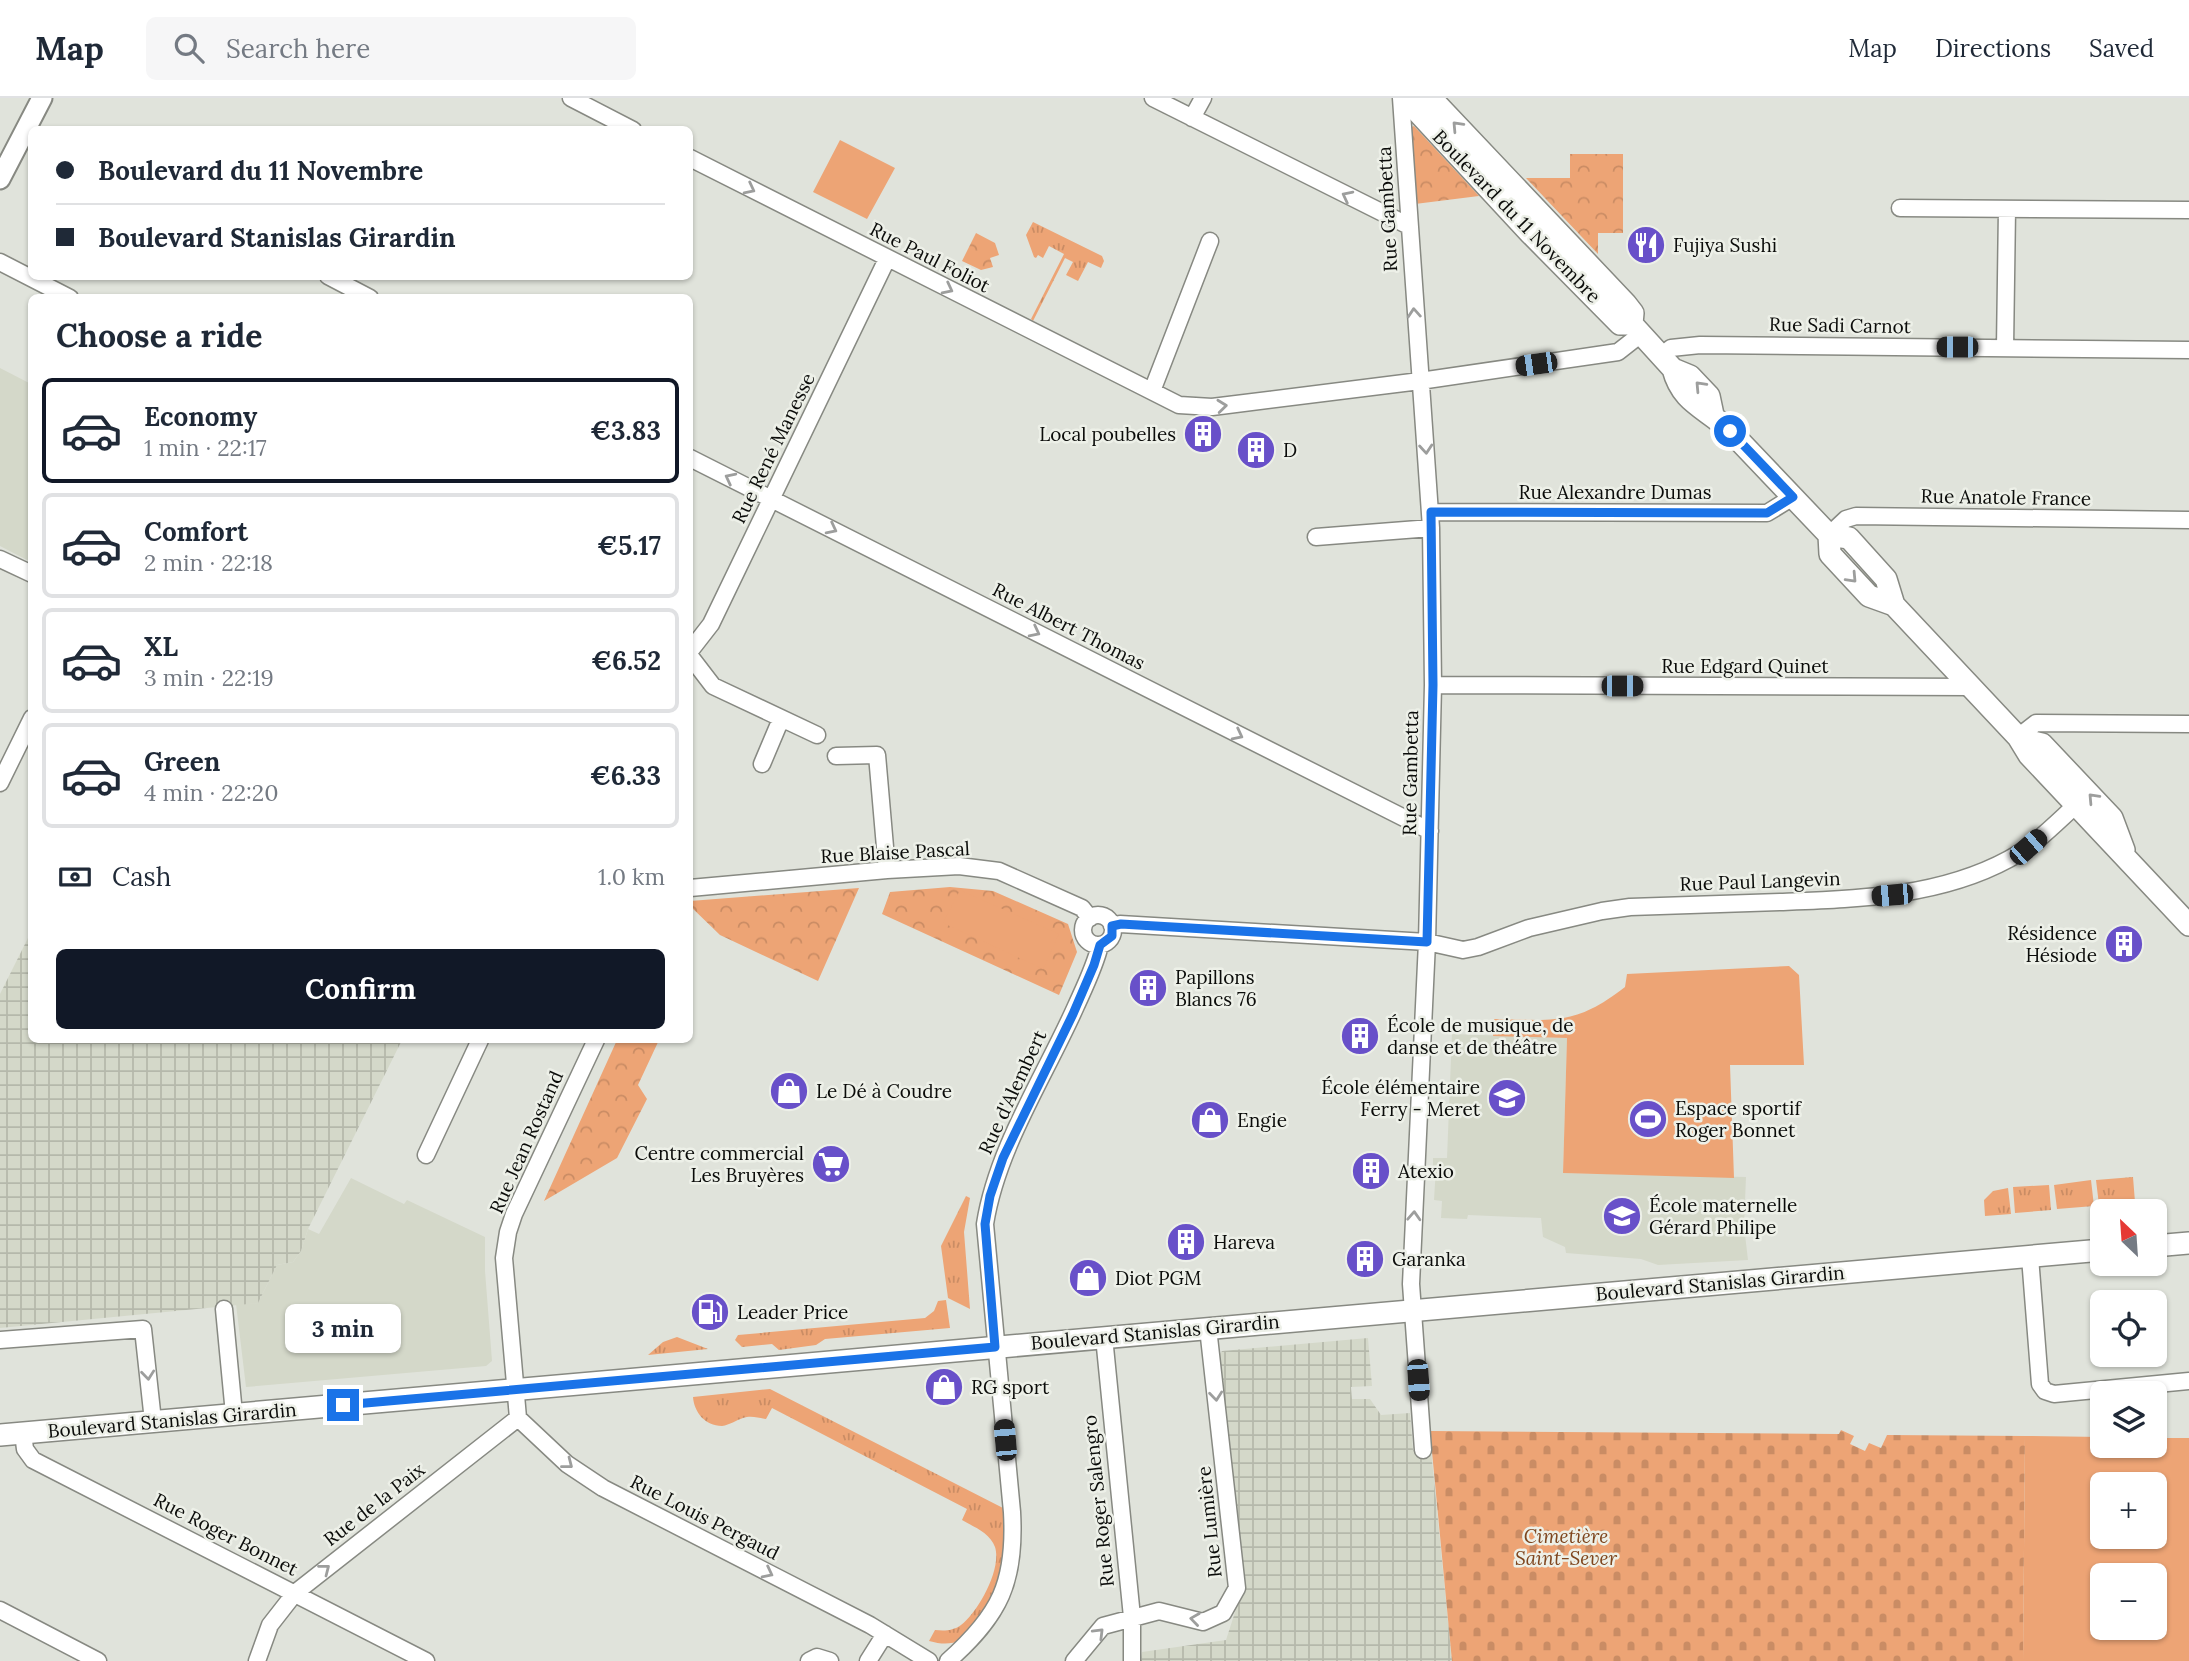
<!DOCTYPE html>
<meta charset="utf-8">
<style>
:root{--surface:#fff;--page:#f6f6f7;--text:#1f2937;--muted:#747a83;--line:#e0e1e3;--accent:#111827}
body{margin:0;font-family:Lora,serif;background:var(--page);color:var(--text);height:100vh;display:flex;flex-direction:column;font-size:26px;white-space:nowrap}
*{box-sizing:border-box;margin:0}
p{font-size:23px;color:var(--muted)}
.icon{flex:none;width:38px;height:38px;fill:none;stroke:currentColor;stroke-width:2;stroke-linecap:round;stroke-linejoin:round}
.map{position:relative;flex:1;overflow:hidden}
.side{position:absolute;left:28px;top:196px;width:665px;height:749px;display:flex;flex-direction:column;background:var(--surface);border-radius:10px;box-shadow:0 2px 5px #0004}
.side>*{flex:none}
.top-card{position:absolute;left:28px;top:28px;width:665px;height:154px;border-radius:10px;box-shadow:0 2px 5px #0004;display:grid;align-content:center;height:154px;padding:0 28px;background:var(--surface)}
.needle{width:46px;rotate:335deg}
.fabs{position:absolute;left:2090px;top:1101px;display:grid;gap:14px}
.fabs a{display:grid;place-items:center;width:77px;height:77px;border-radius:10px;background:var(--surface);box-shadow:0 2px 5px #0004;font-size:35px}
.end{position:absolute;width:32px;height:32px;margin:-16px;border:9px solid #1a73e8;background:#fff;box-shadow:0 0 0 4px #fff}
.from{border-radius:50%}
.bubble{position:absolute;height:49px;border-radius:10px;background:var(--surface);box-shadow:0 2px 5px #0004;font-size:23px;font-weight:700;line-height:49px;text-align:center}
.car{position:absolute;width:21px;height:42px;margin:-21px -10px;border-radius:9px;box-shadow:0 0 5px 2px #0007;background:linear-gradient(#222 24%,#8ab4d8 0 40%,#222 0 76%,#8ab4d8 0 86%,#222 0)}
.top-card b{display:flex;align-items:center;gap:24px;height:66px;font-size:26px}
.top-card b+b{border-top:2px solid var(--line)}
.top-card i{width:18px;height:18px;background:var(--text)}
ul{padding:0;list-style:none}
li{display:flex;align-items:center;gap:21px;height:105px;margin:0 14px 10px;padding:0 14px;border:4px solid var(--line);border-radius:10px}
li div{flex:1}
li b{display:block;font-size:26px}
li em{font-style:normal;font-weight:700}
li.active{border-color:var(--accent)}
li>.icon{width:63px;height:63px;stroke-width:1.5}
h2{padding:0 28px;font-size:32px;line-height:84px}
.pay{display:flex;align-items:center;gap:18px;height:77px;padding:0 28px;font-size:26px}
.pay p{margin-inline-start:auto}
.cta{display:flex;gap:14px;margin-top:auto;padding:14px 28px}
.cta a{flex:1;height:80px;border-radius:10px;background:var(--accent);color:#fff;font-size:28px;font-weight:700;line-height:80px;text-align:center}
header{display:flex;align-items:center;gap:42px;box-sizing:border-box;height:98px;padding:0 35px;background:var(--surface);border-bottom:2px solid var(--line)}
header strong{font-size:33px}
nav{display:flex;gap:38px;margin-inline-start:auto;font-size:24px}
.search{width:490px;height:63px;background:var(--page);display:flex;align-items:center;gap:18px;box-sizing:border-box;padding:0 24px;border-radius:10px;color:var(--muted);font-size:26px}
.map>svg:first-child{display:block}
.built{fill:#d4d8c9}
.industrial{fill:url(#industrial-grid)}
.grass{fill:url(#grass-tufts)}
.forest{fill:url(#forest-crowns)}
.cemetery{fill:url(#cemetery-stones)}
.pitch{fill:#eda475;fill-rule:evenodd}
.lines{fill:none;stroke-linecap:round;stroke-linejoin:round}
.minor-casing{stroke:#878982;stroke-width:19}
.tertiary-casing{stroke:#878982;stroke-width:23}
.secondary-casing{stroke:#878982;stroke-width:24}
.minor{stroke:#fff;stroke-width:16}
.tertiary{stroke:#fff;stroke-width:19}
.secondary{stroke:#fff;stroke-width:21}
.oneway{stroke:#9d9e9d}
.route{stroke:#1a73e8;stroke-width:9}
.labels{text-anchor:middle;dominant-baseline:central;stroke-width:5;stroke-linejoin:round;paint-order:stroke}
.street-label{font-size:19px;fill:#0b0c0a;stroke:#edf0e8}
.poi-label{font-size:19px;fill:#0b0c0a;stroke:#edf0e8;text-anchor:start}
.park-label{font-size:19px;font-style:italic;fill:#7e451d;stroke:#edf0e8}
</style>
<header>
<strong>Map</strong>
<div class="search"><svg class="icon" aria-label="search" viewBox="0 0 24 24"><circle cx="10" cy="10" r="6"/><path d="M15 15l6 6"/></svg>Search here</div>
<nav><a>Map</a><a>Directions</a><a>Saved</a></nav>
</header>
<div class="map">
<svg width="2189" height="1563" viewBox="0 0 2189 1563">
<defs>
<pattern id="industrial-grid" width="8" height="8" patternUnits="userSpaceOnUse" patternTransform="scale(1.75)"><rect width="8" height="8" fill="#d4d8c9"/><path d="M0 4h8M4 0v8" fill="none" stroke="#b5b8ab"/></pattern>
<pattern id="grass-tufts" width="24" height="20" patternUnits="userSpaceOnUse" patternTransform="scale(1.75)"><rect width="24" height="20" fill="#eda475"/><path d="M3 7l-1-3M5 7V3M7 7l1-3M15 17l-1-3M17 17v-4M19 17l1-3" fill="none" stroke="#ca8c64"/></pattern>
<pattern id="forest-crowns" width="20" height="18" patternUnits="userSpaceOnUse" patternTransform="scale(1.75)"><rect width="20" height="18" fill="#eda475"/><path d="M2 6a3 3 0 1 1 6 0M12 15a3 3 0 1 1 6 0" fill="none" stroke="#ca8c64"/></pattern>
<pattern id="cemetery-stones" width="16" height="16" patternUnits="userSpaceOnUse" patternTransform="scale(1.75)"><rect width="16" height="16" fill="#eda475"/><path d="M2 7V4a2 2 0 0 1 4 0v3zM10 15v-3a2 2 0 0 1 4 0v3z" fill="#ca8c64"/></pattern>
</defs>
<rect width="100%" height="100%" fill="#e0e3db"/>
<path class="built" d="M0 270 31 286V464L0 448Z
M1452 936 1567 940 1563 1075 1746 1079 1744 1128 1748 1162 1658 1167 1641 1161 1566 1155 1565 1149 1543 1139 1541 1120 1468 1117 1467 1121 1441 1120 1442 1103 1434 1102 1436 1069H1433V1060H1447Z
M351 1080 404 1106 407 1102 485 1139V1173L492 1263 486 1268 246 1289 236 1206 258 1205 277 1167 293 1164 301 1153 308 1131 319 1136Z"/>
<path class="industrial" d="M31 834 32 942H402L308 1131 301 1153 293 1164 277 1167 258 1205 0 1230V896Z
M1368 1240 1372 1288 1351 1289 1352 1301H1370L1381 1317 1410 1315 1413 1352H1431L1452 1563H1141L1142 1554 1226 1542 1236 1511 1246 1492 1219 1257 1222 1253Z"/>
<path class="grass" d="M1033 124 1102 158 1104 163 1101 170 1088 164 1078 183 1066 177 1073 164 1065 160 1033 223 1031 221 1064 156 1049 148 1043 160 1038 157 1036 160 1034 159 1026 137Z
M2133 1079 2135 1104 2099 1107 2096 1082Z
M2091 1082 2094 1108 2057 1111 2054 1087Z
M2049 1087 2051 1112 2015 1115 2013 1089Z
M2008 1090 2011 1116 1985 1118 1984 1102 1993 1093Z
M966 1098 970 1100 964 1134 970 1211 948 1200 941 1148Z
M946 1202 950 1230 825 1241 816 1247 779 1252 772 1246 742 1249 735 1242 738 1237 925 1220 934 1213 938 1203Z
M677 1239 708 1251 648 1257 663 1244Z
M770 1291 1003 1410C1006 1433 1009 1458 1003 1480 1001 1489 994 1497 990 1504 975 1532 964 1553 929 1543L935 1532C944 1533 953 1533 961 1527 978 1514 1002 1471 995 1449 990 1435 974 1429 962 1422L967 1411 772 1310 766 1321C759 1320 751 1317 743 1320 736 1322 730 1327 722 1328 705 1328 694 1314 693 1299Z"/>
<path class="forest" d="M1414 28 1479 98 1415 106 1409 30Z
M1570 56H1623V135H1598V156L1526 80H1570Z
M976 135 995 145 999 157 990 160 993 169 981 172 962 163Z
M950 789 993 793 1068 826 1077 854 1059 897 882 816 890 794Z
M859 790 818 883 720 837 690 808V803Z
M617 942H659L638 987 647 1001 617 1060 544 1103Z"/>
<path class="cemetery" d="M1841 1332 1854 1338 1850 1346 1865 1353 1869 1345 1881 1350 1887 1337 2025 1338 2023 1563H1452L1430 1333 1839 1336Z"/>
<path class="pitch" d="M840 42 895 70 867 121 813 94Z
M960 792 1059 836 1043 871 943 825Z
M1789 868 1799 877 1804 967H1730L1734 1080 1563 1075 1567 940 1493 938 1494 921C1554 922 1575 928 1625 889L1627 876Z
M2025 1338 2102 1339V1348H2154V1340H2189V1563H2023ZM2102 1386H2154V1438H2102ZM2102 1477H2154V1530H2102Z"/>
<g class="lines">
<g class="minor-casing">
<path id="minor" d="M571 0 633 32
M1153 0 1409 128
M1401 0 1431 430 1433 587 1427 844 1411 1186 1423 1352
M1192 20 1203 0
M690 60 1179 307 1212 309 1420 283 1618 254 1641 236
M1900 110 2189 112
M0 164 70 200
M328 178 370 200
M2005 250 2007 111
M1661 258 1671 250 1700 247 2189 252
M1152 293 1210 143
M690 360 1430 733
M1431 414 1767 415 1793 399
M1829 437 1846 421 1856 418 2189 422
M1316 439 1431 430
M0 461 32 476
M690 553 711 526 887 161
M690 558 713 588 817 637
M1433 587 1972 589
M2018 639 2036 625 2189 626
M836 658 877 657 887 772
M762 666 781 621
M0 685 32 620
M690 790 887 772 959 768 999 773 1082 810 1090 820
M1083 832a15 15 0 1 1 30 0a15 15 0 1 1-30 0Z
M1112 828 1120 826 1427 844 1463 852 1478 849 1529 830 1602 813 1630 809C1680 807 1730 806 1780 804 1857 801 1939 799 2009 761 2034 748 2055 726 2076 707
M426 1057 480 942
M2030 1159 2040 1286 2045 1293 2054 1296 2189 1283
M224 1211 234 1316
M1104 1239 1132 1519V1563
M0 1242 143 1231 153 1323
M518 1320 567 1366 603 1390 870 1527 929 1563
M518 1320 504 1160 508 1134 514 1116 596 942
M23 1335 25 1351 33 1362 426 1563
M0 1512 98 1563
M257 1563 270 1527 295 1495 518 1320
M809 1563 817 1559 830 1563
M868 1563 885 1536
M948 1563C1000 1517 1016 1484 1012 1414L985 1126C997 1050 1045 978 1076 908 1085 888 1095 868 1100 847
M1074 1563 1103 1528 1159 1513 1203 1524 1223 1515 1237 1490 1208 1230"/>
</g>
<g class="tertiary-casing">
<path id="tertiary" d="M0 81 42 0"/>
</g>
<g class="secondary-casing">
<path id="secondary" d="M1409 0 1415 11 1530 135 1620 226H1632L1673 271 1690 278 1709 298 1713 317
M1431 0 1626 206 1633 215 1632 226
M1673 271C1682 306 1707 310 1730 333L1829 437 1849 440 1886 481 1894 507 2018 639 2029 657 2189 827
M1829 437 1830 456 1869 498 1894 507
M2020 641 2042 646 2112 720 2124 752
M2154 1148 2189 1145
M0 1337 2102 1152"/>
</g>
<use href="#minor" class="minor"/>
<use href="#tertiary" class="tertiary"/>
<use href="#secondary" class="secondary"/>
</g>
<defs><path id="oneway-chevron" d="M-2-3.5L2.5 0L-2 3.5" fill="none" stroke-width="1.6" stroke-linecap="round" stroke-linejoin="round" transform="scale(1.75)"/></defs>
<g class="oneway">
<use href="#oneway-chevron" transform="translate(1457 28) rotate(-133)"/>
<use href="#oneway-chevron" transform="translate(750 91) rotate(27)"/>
<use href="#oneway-chevron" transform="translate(1347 98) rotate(-153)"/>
<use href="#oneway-chevron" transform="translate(948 191) rotate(27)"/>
<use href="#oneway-chevron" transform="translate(1414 215) rotate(-94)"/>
<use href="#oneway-chevron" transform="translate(1700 288) rotate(-133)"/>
<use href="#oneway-chevron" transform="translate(1222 308) rotate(-6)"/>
<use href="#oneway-chevron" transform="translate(1426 351) rotate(85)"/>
<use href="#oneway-chevron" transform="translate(730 380) rotate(-153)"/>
<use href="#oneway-chevron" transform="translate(832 431) rotate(27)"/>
<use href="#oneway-chevron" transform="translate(1852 480) rotate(47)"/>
<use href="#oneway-chevron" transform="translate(1035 534) rotate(27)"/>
<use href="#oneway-chevron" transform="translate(1238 637) rotate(27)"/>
<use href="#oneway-chevron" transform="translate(2093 700) rotate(-133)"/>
<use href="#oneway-chevron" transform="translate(1414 1118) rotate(-87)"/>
<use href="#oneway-chevron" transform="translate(148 1277) rotate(84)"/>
<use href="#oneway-chevron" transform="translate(1216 1298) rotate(84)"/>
<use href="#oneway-chevron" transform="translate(568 1366) rotate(38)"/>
<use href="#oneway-chevron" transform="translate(325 1471) rotate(-38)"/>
<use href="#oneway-chevron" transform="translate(768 1475) rotate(27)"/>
<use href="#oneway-chevron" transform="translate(1195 1521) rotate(-172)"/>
<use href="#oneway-chevron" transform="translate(1099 1535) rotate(-45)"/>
</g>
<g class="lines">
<path class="route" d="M343 1307 995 1249 985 1126 990 1098 1003 1060 1073 916 1094 867 1100 847 1112 838V828L1121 826 1427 844 1433 587 1431 414 1767 415 1793 399 1730 333"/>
</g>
<defs>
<g id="restaurant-disc" transform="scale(2.0125)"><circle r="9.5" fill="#6850c9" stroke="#edf0e8"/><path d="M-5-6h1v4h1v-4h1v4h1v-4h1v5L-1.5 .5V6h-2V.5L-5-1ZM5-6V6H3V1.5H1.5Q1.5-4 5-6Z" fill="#fff"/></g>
<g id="building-disc" transform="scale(2.0125)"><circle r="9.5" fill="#6850c9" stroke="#edf0e8"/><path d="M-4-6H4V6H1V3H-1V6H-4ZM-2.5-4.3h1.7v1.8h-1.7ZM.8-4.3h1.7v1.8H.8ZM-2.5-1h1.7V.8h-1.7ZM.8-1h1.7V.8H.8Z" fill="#fff"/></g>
<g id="shop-disc" transform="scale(2.0125)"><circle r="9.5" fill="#6850c9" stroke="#edf0e8"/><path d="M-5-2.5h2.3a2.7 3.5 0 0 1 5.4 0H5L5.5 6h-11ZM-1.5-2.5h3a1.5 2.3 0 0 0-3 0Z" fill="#fff"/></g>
<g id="school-disc" transform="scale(2.0125)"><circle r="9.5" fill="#6850c9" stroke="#edf0e8"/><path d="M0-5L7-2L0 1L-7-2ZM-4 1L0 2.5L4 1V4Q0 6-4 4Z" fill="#fff"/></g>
<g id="stadium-disc" transform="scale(2.0125)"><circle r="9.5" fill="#6850c9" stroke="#edf0e8"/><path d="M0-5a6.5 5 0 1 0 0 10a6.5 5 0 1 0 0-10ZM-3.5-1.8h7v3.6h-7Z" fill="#fff"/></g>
<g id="supermarket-disc" transform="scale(2.0125)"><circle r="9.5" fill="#6850c9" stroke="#edf0e8"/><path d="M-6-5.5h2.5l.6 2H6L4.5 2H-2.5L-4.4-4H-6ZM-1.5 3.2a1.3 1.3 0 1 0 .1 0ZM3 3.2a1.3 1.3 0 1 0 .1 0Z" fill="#fff"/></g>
<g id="fuel-disc" transform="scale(2.0125)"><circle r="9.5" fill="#6850c9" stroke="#edf0e8"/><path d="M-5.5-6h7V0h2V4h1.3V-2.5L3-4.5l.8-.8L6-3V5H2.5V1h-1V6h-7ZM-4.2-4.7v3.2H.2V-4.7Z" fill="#fff"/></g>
</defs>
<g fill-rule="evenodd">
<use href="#restaurant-disc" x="1646" y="147"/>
<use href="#building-disc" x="1203" y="336"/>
<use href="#building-disc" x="1256" y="352"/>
<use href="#building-disc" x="2124" y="846"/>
<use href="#building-disc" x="1148" y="890"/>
<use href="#building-disc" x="1360" y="938"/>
<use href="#shop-disc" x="789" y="993"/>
<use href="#school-disc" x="1507" y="1000"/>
<use href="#stadium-disc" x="1648" y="1021"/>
<use href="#shop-disc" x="1210" y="1022"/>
<use href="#supermarket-disc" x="831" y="1066"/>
<use href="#building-disc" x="1371" y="1073"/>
<use href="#school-disc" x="1622" y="1118"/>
<use href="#building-disc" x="1186" y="1144"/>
<use href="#building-disc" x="1365" y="1161"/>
<use href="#shop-disc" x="1088" y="1180"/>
<use href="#fuel-disc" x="710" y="1214"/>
<use href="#shop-disc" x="944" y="1289"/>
</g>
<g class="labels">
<g class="street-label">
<text transform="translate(1387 111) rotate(-93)">Rue Gambetta</text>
<text transform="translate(1517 118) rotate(46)">Boulevard du 11 Novembre</text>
<text transform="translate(930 159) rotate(27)">Rue Paul Foliot</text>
<text transform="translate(1840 227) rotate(1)">Rue Sadi Carnot</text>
<text transform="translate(773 350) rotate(-64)">Rue René Manesse</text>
<text x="1615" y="394">Rue Alexandre Dumas</text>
<text transform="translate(2006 399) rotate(1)">Rue Anatole France</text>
<text transform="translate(1069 528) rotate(27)">Rue Albert Thomas</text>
<text x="1745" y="568">Rue Edgard Quinet</text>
<text transform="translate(1410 675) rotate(-89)">Rue Gambetta</text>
<text transform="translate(895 754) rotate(-3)">Rue Blaise Pascal</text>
<text transform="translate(1760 783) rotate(-2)">Rue Paul Langevin</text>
<text transform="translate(1012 994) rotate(-65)">Rue d'Alembert</text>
<text transform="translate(526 1044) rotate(-66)">Rue Jean Rostand</text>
<text transform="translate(1720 1185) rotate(-5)">Boulevard Stanislas Girardin</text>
<text transform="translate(1155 1234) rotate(-5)">Boulevard Stanislas Girardin</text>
<text transform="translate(172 1322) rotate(-5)">Boulevard Stanislas Girardin</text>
<text transform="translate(1098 1403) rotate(-96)">Rue Roger Salengro</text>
<text transform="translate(374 1406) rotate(-38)">Rue de la Paix</text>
<text transform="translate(705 1419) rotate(27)">Rue Louis Pergaud</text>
<text transform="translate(1209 1424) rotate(-96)">Rue Lumière</text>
<text transform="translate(226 1436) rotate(27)">Rue Roger Bonnet</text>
</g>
<g class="poi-label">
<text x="1673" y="147">Fujiya Sushi</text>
<text x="1176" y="336" text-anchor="end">Local poubelles</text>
<text x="1283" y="352">D</text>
<text x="2097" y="835" text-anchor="end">Résidence<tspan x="2097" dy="22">Hésiode</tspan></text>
<text x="1175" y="879">Papillons<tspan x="1175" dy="22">Blancs 76</tspan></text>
<text x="1387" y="927">École de musique, de<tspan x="1387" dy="22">danse et de théâtre</tspan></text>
<text x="1480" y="989" text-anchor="end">École élémentaire<tspan x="1480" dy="22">Ferry - Meret</tspan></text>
<text x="816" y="993">Le Dé à Coudre</text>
<text x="1675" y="1010">Espace sportif<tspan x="1675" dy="22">Roger Bonnet</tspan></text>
<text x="1237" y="1022">Engie</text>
<text x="804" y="1055" text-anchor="end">Centre commercial<tspan x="804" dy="22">Les Bruyères</tspan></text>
<text x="1398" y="1073">Atexio</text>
<text x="1649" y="1107">École maternelle<tspan x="1649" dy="22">Gérard Philipe</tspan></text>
<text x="1213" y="1144">Hareva</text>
<text x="1392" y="1161">Garanka</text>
<text x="1115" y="1180">Diot PGM</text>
<text x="737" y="1214">Leader Price</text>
<text x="971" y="1289">RG sport</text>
</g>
<g class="park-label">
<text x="1566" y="1438">Cimetière<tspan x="1566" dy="22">Saint-Sever</tspan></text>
</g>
</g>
</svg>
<div class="fabs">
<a><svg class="needle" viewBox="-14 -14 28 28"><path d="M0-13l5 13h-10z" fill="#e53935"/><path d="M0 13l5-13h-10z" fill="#747a83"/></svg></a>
<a><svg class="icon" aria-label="locate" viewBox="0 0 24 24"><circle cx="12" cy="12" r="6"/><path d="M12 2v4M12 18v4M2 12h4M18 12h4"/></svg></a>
<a><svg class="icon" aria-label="layers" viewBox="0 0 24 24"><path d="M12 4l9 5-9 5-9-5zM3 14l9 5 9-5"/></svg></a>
<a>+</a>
<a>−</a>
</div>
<i class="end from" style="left:1730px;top:333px"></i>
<i class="end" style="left:343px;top:1307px"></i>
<div class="bubble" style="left:285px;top:1206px;width:116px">3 min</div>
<i class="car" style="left:1957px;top:249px;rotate:270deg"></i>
<i class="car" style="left:1536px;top:266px;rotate:262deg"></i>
<i class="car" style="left:1622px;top:588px;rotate:90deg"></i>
<i class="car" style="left:2028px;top:749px;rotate:49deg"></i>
<i class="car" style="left:1892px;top:797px;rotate:265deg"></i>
<i class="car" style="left:1418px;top:1282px;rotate:176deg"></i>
<i class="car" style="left:1005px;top:1342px;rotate:355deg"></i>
<div class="top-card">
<b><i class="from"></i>Boulevard du 11 Novembre</b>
<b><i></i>Boulevard Stanislas Girardin</b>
</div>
<section class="side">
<h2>Choose a ride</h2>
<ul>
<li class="active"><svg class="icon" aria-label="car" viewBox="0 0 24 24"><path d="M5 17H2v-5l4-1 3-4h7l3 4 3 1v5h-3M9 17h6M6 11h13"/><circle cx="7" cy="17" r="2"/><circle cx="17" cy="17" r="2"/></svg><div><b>Economy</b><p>1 min · 22:17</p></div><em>€3.83</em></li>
<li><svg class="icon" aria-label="car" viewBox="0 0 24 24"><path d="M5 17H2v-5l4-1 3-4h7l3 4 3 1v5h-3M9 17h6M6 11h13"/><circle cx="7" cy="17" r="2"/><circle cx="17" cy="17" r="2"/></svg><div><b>Comfort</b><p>2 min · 22:18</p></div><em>€5.17</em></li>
<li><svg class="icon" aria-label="car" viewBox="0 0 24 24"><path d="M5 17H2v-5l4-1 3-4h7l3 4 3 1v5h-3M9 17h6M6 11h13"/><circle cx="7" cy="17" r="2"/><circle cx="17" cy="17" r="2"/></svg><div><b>XL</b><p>3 min · 22:19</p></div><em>€6.52</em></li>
<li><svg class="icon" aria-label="car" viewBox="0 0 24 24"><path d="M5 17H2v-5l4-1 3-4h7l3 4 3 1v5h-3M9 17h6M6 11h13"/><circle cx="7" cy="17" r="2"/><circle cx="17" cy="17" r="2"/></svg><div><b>Green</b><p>4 min · 22:20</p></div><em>€6.33</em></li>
</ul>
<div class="pay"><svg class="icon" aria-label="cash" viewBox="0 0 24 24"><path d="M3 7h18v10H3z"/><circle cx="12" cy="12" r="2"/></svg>Cash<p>1.0 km</p></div>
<div class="cta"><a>Confirm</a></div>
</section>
</div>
